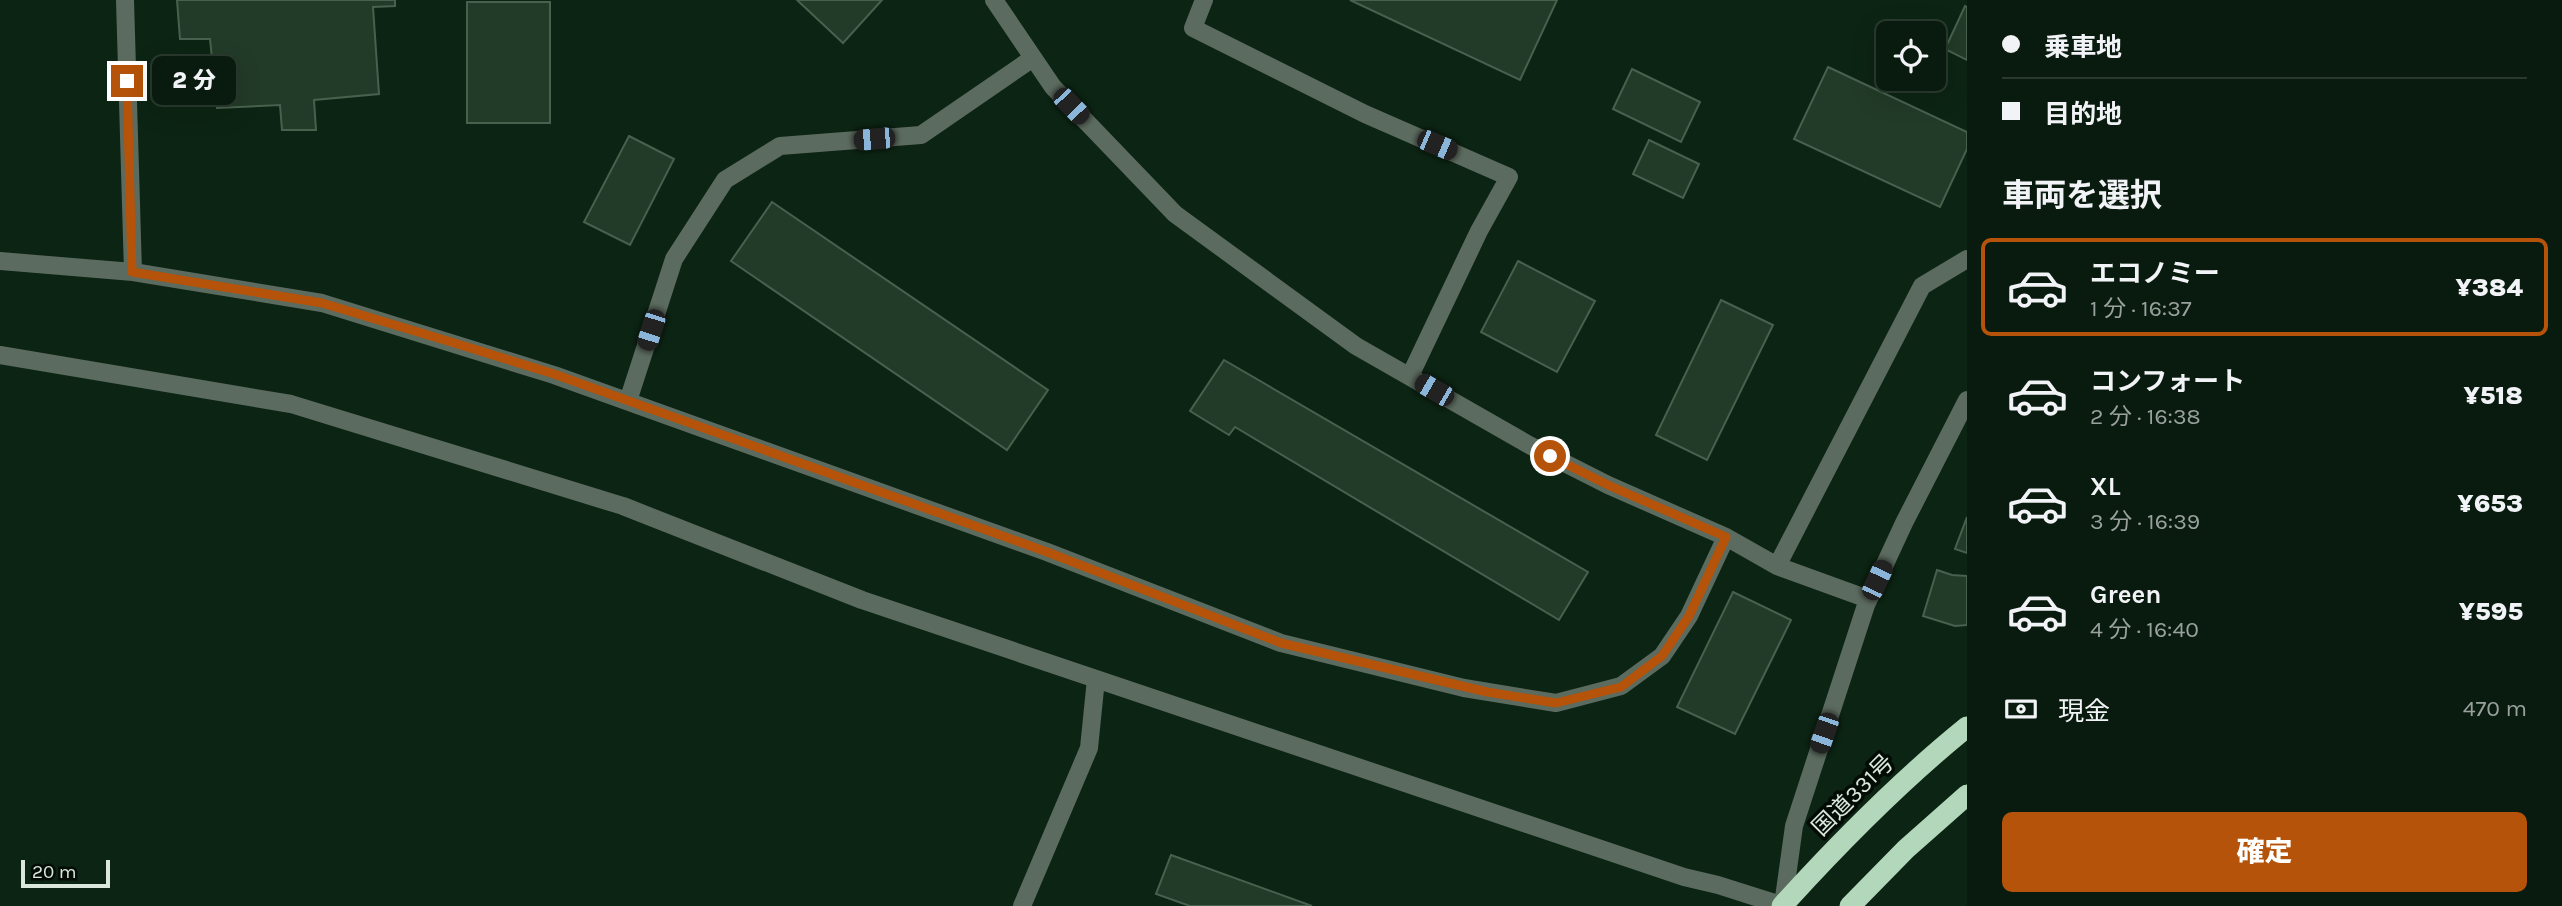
<!DOCTYPE html>
<html lang="ja">
<meta charset="utf-8">
<style>
:root{--surface:#091b0e;--page:#17281c;--text:#f1f3f6;--muted:#99a19e;--line:#29392e;--accent:#b45309}
body{margin:0;font-family:Karla,"Noto Sans JP",sans-serif;background:var(--page);color:var(--text);height:100vh;display:flex;flex-direction:column;font-size:26px;white-space:nowrap}
*{box-sizing:border-box;margin:0}
p{font-size:23px;color:var(--muted)}
.icon{flex:none;width:38px;height:38px;fill:none;stroke:currentColor;stroke-width:2;stroke-linecap:round;stroke-linejoin:round}
.map{position:relative;flex:1;overflow:hidden}
.panel{display:flex;flex-direction:column;background:var(--surface);width:595px}
.panel>*{flex:none}
.top-card{display:grid;align-content:center;height:154px;padding:0 35px;background:var(--surface)}
.buttons{position:absolute;left:1876px;top:21px;display:grid;gap:14px}
.buttons a{display:grid;place-items:center;width:70px;height:70px;border-radius:10px;background:var(--surface);box-shadow:0 7px 28px #0002,0 0 0 2px var(--line);font-size:35px}
.scale{position:absolute;left:21px;bottom:18px;width:89px;box-sizing:border-box;padding-left:7px;border:4px solid #d9e7dc;border-top:0;font-size:19px;line-height:24px;white-space:nowrap;color:#d9e7dc;-webkit-text-stroke:5px #030b05;paint-order:stroke}
.end{position:absolute;width:32px;height:32px;margin:-16px;border:9px solid #b45309;background:#fff;box-shadow:0 0 0 4px #fff}
.from{border-radius:50%}
.bubble{position:absolute;height:49px;border-radius:10px;background:var(--surface);box-shadow:0 7px 28px #0002,0 0 0 2px var(--line);font-size:23px;font-weight:800;line-height:49px;text-align:center}
.car{position:absolute;width:21px;height:42px;margin:-21px -10px;border-radius:9px;box-shadow:0 0 5px 2px #0007;background:linear-gradient(#222 24%,#8ab4d8 0 40%,#222 0 76%,#8ab4d8 0 86%,#222 0)}
.top-card b{display:flex;align-items:center;gap:24px;height:66px;font-size:26px}
.top-card b+b{border-top:2px solid var(--line)}
.top-card i{width:18px;height:18px;background:var(--text)}
ul{padding:0;list-style:none}
li{display:flex;align-items:center;gap:21px;height:98px;margin:0 14px 10px;padding:0 21px;border:4px solid transparent;border-radius:10px}
li div{flex:1}
li b{display:block;font-size:26px}
li em{font-style:normal;font-weight:800}
li.selected{border-color:var(--accent)}
li>.icon{width:63px;height:63px;stroke-width:1.5}
h2{padding:0 35px;font-size:32px;line-height:84px}
.pay{display:flex;align-items:center;gap:18px;height:77px;padding:0 35px;font-size:26px}
.pay p{margin-inline-start:auto}
.button{display:flex;gap:14px;margin-top:auto;padding:14px 35px}
.button a{flex:1;height:80px;border-radius:10px;background:var(--accent);color:#fff;font-size:28px;font-weight:800;line-height:80px;text-align:center}
main{display:flex;flex:1;min-height:0}
.map>svg:first-child{display:block}
.building{fill:#223a28;stroke:#48614e;stroke-width:2}
.lines{fill:none;stroke-linecap:round;stroke-linejoin:round}
.minor{stroke:#5c6b5f;stroke-width:18}
.highway{stroke:#b3d7bb;stroke-width:21}
.route{stroke:#b45309;stroke-width:9}
.labels{text-anchor:middle;dominant-baseline:central;stroke-width:7;stroke-linejoin:round;paint-order:stroke}
.street-label{font-size:23px;fill:#d9e7dc;stroke:#030b05}
</style>
<main>
<div class="map">
<svg width="1967" height="906" viewBox="0 0 1967 906">
<rect width="100%" height="100%" fill="#0c2413"/>
<path class="building" d="M177 0H395V6L373 7 379 94 314 100 316 130H282L280 105 217 108 210 39H180Z
M797 0H882L843 43Z
M1350 0H1557L1520 80Z
M467 2H550V123H467Z
M1965 6 1967 7V60L1945 49Z
M1828 67 1967 132V149L1940 207 1794 139Z
M1632 69 1700 102 1681 142 1613 109Z
M629 136 674 159 630 245 584 222Z
M1649 140 1699 164 1683 198 1633 174Z
M772 202 1048 390 1007 450 731 261Z
M1518 261 1595 301 1557 372 1481 332Z
M1721 300 1773 325 1707 460 1656 435Z
M1224 360 1588 572 1559 620 1235 427 1229 435 1190 411Z
M1967 517V553L1955 549Z
M1937 570 1952 575 1967 576V625L1955 626 1923 616Z
M1733 592 1791 620 1735 734 1677 707Z
M1171 855 1312 906H1190L1156 894Z"/>
<g class="lines">
<path class="minor" d="M125 0 133 272
M994 0 1053 87 1175 214 1356 346 1531 446 1608 485 1726 537 1777 566 1868 599
M1204 0 1193 28 1365 114 1509 177 1479 231 1410 376
M0 261 133 272 322 303 554 375 1047 552 1281 643 1464 688 1556 703 1621 686 1662 656 1689 616 1726 537
M0 355 291 404 623 506 862 600 1684 877 1718 885 1784 906
M628 401 674 259 725 180 780 146 921 135 1033 58
M1777 566 1922 286 1967 259
M1783 905 1794 826 1866 605 1904 523 1967 400
M1022 906 1089 748 1096 679"/>
<path class="highway" d="M1782 906C1840 842 1900 781 1967 727
M1850 906 1906 849 1967 795"/>
</g>
<g class="lines">
<path class="route" d="M127 81 132 272 322 303 451 342 554 374 1047 552 1281 643 1487 692 1556 703 1621 687 1662 656 1689 616 1726 537 1608 485 1550 456"/>
</g>
<g class="labels">
<g class="street-label">
<text transform="translate(1853 795) rotate(-45)">国道331号</text>
</g>
</g>
</svg>
<div class="buttons">
<a><svg class="icon" aria-label="locate" viewBox="0 0 24 24"><circle cx="12" cy="12" r="6"/><path d="M12 2v4M12 18v4M2 12h4M18 12h4"/></svg></a>
</div>
<div class="scale">20 m</div>
<i class="end from" style="left:1550px;top:456px"></i>
<i class="end" style="left:127px;top:81px"></i>
<div class="bubble" style="left:152px;top:56px;width:84px">2 分</div>
<i class="car" style="left:1071px;top:106px;rotate:136deg"></i>
<i class="car" style="left:874px;top:139px;rotate:265deg"></i>
<i class="car" style="left:1437px;top:145px;rotate:113deg"></i>
<i class="car" style="left:651px;top:330px;rotate:198deg"></i>
<i class="car" style="left:1434px;top:390px;rotate:300deg"></i>
<i class="car" style="left:1877px;top:580px;rotate:25deg"></i>
<i class="car" style="left:1824px;top:733px;rotate:199deg"></i>
</div>
<section class="panel">
<div class="top-card">
<b><i class="from"></i>乗車地</b>
<b><i></i>目的地</b>
</div>
<h2>車両を選択</h2>
<ul>
<li class="selected"><svg class="icon" aria-label="car" viewBox="0 0 24 24"><path d="M5 17H2v-5l4-1 3-4h7l3 4 3 1v5h-3M9 17h6M6 11h13"/><circle cx="7" cy="17" r="2"/><circle cx="17" cy="17" r="2"/></svg><div><b>エコノミー</b><p>1 分 · 16:37</p></div><em>¥384</em></li>
<li><svg class="icon" aria-label="car" viewBox="0 0 24 24"><path d="M5 17H2v-5l4-1 3-4h7l3 4 3 1v5h-3M9 17h6M6 11h13"/><circle cx="7" cy="17" r="2"/><circle cx="17" cy="17" r="2"/></svg><div><b>コンフォート</b><p>2 分 · 16:38</p></div><em>¥518</em></li>
<li><svg class="icon" aria-label="car" viewBox="0 0 24 24"><path d="M5 17H2v-5l4-1 3-4h7l3 4 3 1v5h-3M9 17h6M6 11h13"/><circle cx="7" cy="17" r="2"/><circle cx="17" cy="17" r="2"/></svg><div><b>XL</b><p>3 分 · 16:39</p></div><em>¥653</em></li>
<li><svg class="icon" aria-label="car" viewBox="0 0 24 24"><path d="M5 17H2v-5l4-1 3-4h7l3 4 3 1v5h-3M9 17h6M6 11h13"/><circle cx="7" cy="17" r="2"/><circle cx="17" cy="17" r="2"/></svg><div><b>Green</b><p>4 分 · 16:40</p></div><em>¥595</em></li>
</ul>
<div class="pay"><svg class="icon" aria-label="cash" viewBox="0 0 24 24"><path d="M3 7h18v10H3z"/><circle cx="12" cy="12" r="2"/></svg>現金<p>470 m</p></div>
<div class="button"><a>確定</a></div>
</section>
</main>
